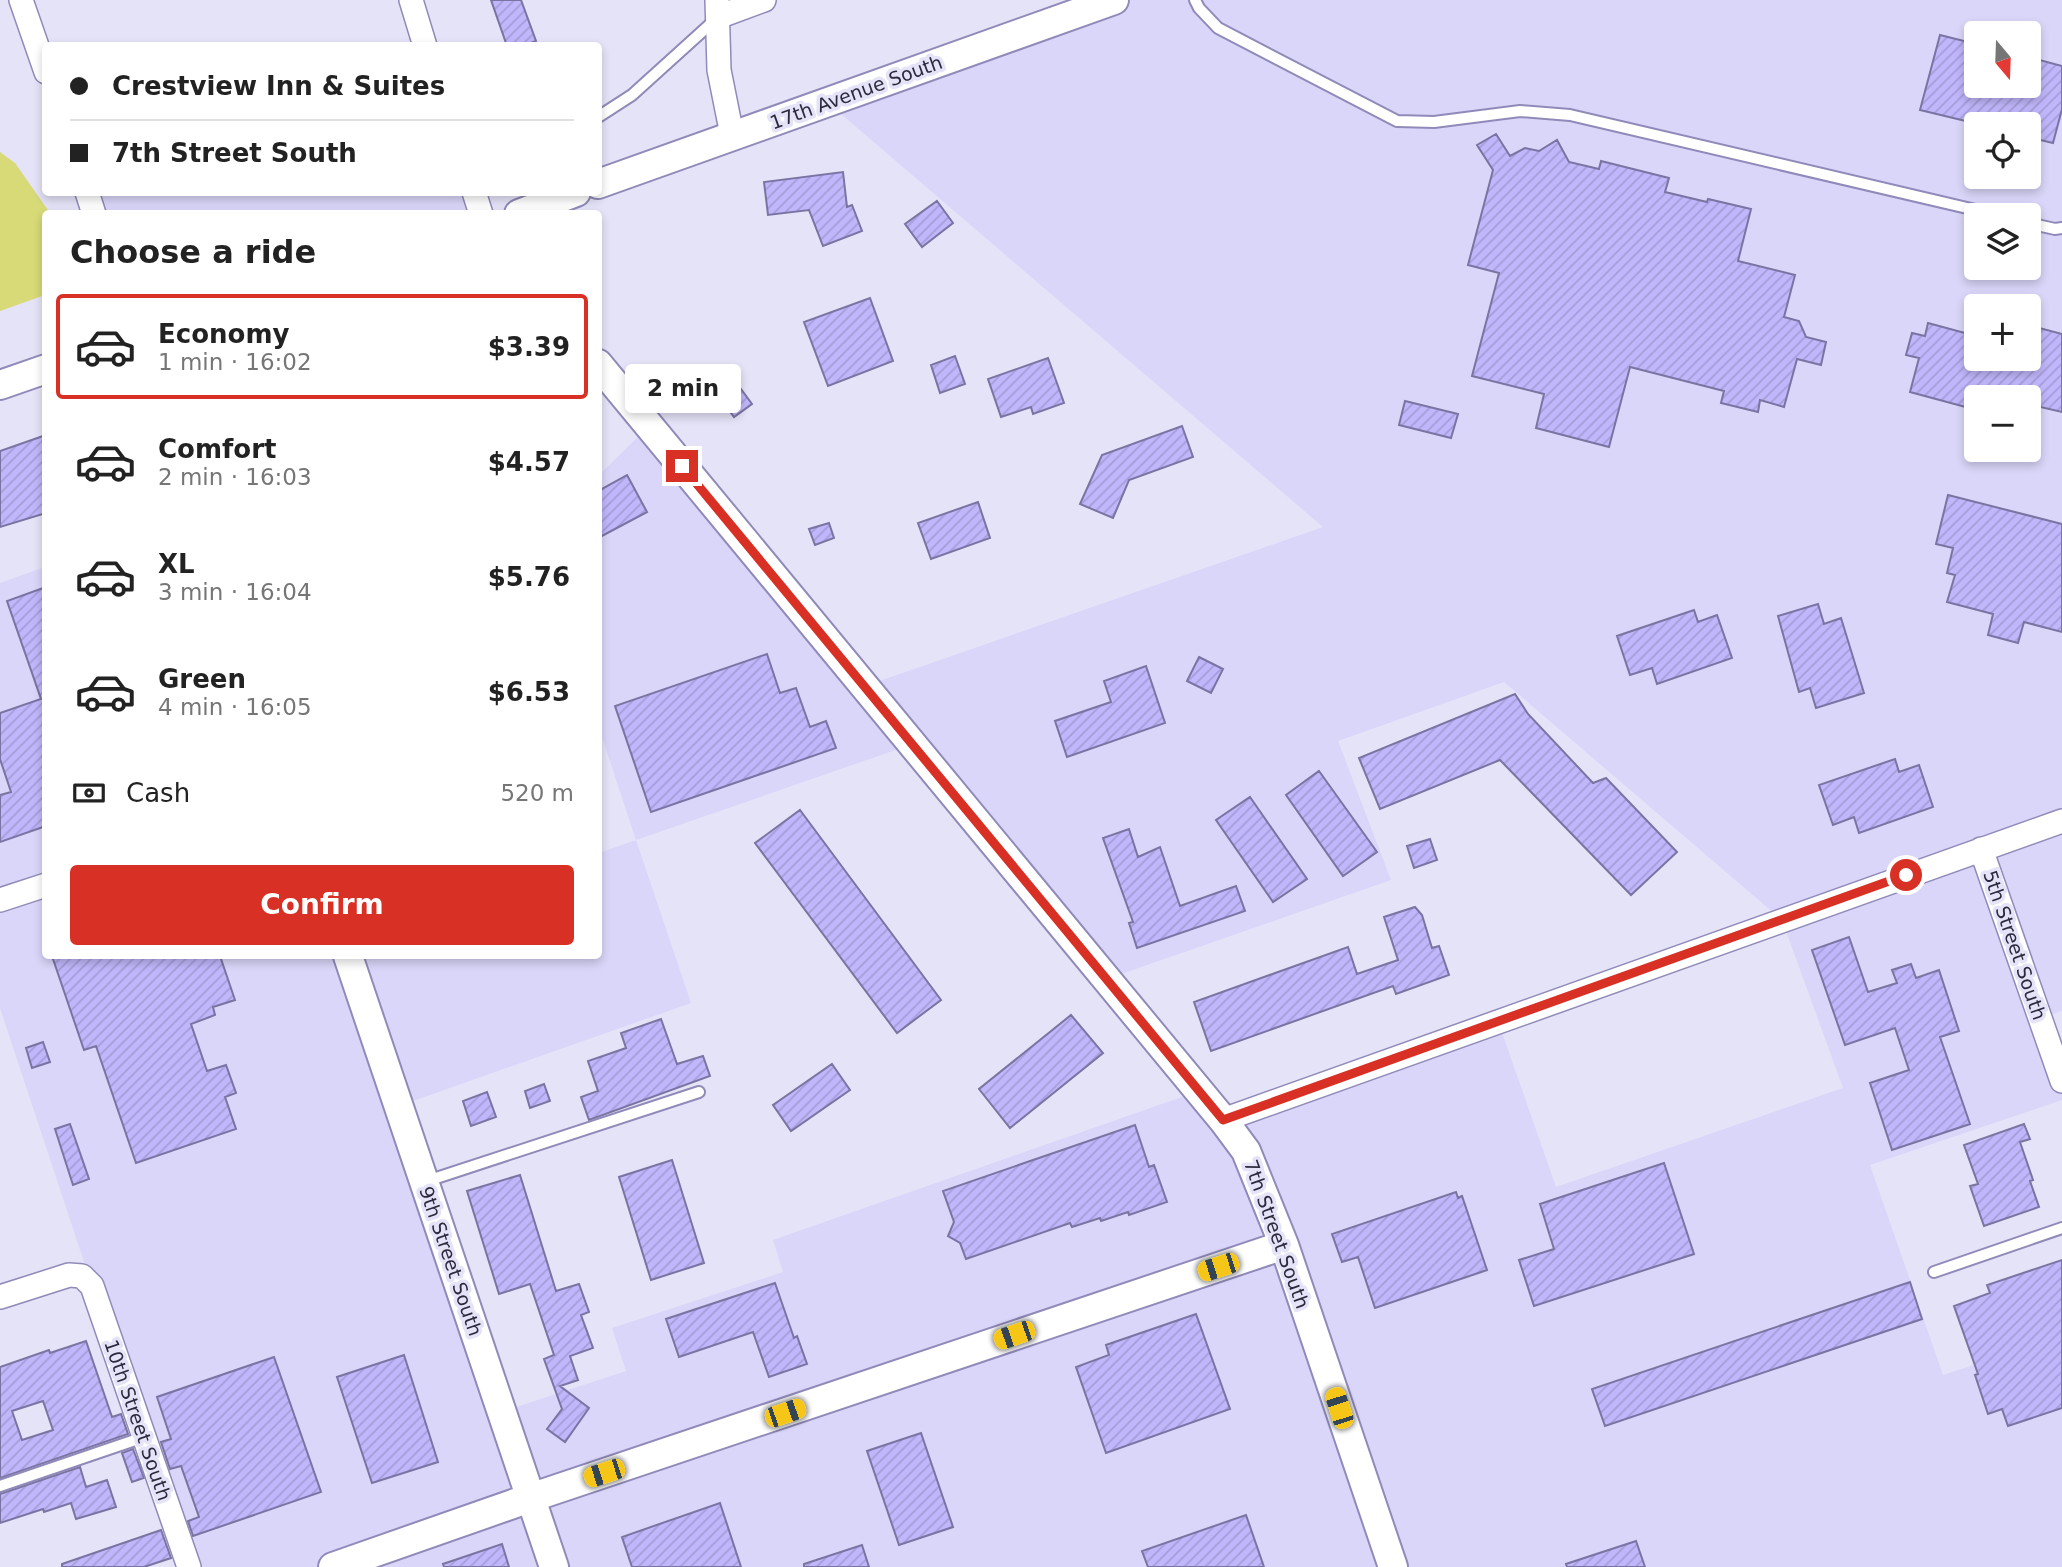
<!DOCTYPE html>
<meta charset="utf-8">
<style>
:root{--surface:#fff;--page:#f2f2f2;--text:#222;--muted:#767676;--line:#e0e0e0;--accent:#d93025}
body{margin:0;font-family:"DejaVu Sans",sans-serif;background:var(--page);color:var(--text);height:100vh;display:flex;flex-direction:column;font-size:26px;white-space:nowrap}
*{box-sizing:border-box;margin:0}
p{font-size:23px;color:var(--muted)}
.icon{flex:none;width:38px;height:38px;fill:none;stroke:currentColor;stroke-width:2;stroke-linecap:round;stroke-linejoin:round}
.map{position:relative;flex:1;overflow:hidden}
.sheet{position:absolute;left:42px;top:210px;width:560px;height:749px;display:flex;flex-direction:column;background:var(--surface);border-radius:7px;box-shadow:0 4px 10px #0003}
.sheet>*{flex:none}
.guide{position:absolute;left:42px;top:42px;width:560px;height:154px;border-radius:7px;box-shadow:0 4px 10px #0003;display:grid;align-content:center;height:154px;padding:0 28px;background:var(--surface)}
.needle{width:46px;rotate:161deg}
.controls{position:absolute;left:1964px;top:21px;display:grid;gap:14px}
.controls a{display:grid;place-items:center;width:77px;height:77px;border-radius:7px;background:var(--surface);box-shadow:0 4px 10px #0003;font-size:35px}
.end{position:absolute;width:32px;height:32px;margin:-16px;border:9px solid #d93025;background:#fff;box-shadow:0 0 0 4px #fff}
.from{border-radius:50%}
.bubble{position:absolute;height:49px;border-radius:7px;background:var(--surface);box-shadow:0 4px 10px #0003;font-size:23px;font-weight:600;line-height:49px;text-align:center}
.car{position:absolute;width:21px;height:42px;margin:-21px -10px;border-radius:9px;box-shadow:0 0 5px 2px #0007;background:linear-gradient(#f5c518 24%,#345 0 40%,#f5c518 0 76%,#345 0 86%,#f5c518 0)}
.guide b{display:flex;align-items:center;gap:24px;height:66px;font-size:26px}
.guide b+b{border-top:2px solid var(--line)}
.guide i{width:18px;height:18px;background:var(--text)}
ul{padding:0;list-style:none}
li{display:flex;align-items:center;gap:21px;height:105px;margin:0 14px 10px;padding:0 14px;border:4px solid transparent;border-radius:7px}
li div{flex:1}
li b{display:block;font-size:26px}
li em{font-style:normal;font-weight:600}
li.current{border-color:var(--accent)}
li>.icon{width:63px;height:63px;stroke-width:1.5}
h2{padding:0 28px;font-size:32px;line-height:84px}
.pay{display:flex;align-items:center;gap:18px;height:77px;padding:0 28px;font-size:26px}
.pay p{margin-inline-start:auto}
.cta{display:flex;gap:14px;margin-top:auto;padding:14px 28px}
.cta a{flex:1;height:80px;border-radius:7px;background:var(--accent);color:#fff;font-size:28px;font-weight:600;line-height:80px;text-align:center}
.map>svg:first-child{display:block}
.built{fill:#d9d6f9;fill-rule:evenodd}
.grass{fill:#d7da76}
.building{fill:url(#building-hatch);stroke:#7a74a2;stroke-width:2;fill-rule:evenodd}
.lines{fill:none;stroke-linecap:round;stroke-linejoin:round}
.service-casing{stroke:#908ab9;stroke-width:14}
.minor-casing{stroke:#908ab9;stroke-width:26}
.tertiary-casing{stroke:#908ab9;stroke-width:32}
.service{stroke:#fff;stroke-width:10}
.minor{stroke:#fff;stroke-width:23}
.tertiary{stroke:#fff;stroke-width:28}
.route{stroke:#d93025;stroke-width:9}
.labels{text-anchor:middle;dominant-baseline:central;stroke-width:7;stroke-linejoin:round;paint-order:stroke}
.street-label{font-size:19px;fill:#2c293d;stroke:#e5e3f8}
</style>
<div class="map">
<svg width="2062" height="1567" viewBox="0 0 2062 1567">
<defs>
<pattern id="building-hatch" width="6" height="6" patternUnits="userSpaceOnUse" patternTransform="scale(1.75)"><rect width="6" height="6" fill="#c0b6fb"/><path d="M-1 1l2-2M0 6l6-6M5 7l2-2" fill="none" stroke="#a59cd8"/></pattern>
</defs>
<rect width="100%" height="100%" fill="#e5e3f8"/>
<path class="built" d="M1114 0H2062V1011L2041 1018 2062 1081V1100L1870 1165 1943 1375 2062 1336V1567H190L92 1286 0 1008V583L45 567 46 956H598L599 853 636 840 599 728V475L649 426 865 686 1323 527 827 102ZM1976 33H2028V86H1976ZM1976 124H2028V177H1976ZM1976 215H2028V268H1976ZM1976 306H2028V359H1976ZM1976 397H2028V450H1976ZM1504 682 1782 920 1843 1088 1556 1187 1498 1021 1223 1120 1199 1091 773 1240 783 1272 612 1328 626 1371 501 1412 399 1106 691 1003 636 840 913 744 1107 979 1391 880 1338 741Z
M98 192H474L481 213 94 214Z"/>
<path class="grass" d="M0 152 15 163 50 213 46 214 45 295 0 311Z"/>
<path class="building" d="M491 0H521L536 41 523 46H507Z
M1940 35 1976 44V86H2028V57L2062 66V109L2053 143 2028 137V124H1978L1920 110Z
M1496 134 1510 156 1525 148 1539 151 1557 140 1569 162 1599 169 1601 161 1669 178 1665 192 1707 202 1708 199 1751 209 1738 261 1795 275 1784 317 1799 321 1806 337 1826 342 1821 365 1797 359 1784 407 1760 400 1758 412 1721 403 1724 391 1630 367 1609 447 1536 428 1544 394 1472 376 1499 273 1468 265 1493 170 1477 145Z
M843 172 847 207 852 205 862 231 823 246 809 210 768 215 764 182Z
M937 201 953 223 922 247 905 224Z
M870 298 893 361 828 386 804 322Z
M1928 323 1976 336V359H2028V325L2062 334V412L2028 404V397H2002L1978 391 1973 409 1910 392 1919 358 1906 355 1912 333 1925 336Z
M955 356 965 384 940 393 931 365Z
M1048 358 1064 403 1033 414 1031 407 1001 417 988 379Z
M724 366 752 404 734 417 706 379Z
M1405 401 1458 414 1451 438 1399 425Z
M1182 426 1193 457 1129 480 1113 518 1080 504 1102 455Z
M46 435V513L0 527V451Z
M627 475 647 512 598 538V491Z
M1948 495 2062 524V632L2024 622 2018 643 1988 635 1993 614 1947 602 1955 575 1947 573 1953 548 1936 544Z
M978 502 990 538 931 559 918 523Z
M829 523 834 538 815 545 809 529Z
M46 587V826L0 842V795L11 792 0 759V713L41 699 7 601Z
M1818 604 1824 624 1841 618 1864 693 1816 708 1810 688 1799 692 1778 616Z
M1694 610 1698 622 1717 615 1732 658 1657 684 1652 668 1630 675 1617 636Z
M767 654 780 693 796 688 810 727 826 721 836 748 651 812 615 706Z
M1199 657 1223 669 1211 693 1187 681Z
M1146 666 1165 723 1067 757 1055 721 1111 702 1104 681Z
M1515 694 1528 714 1593 783 1606 778 1677 852 1631 895 1500 760 1380 809 1359 758Z
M1895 759 1899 772 1919 765 1933 807 1859 833 1854 817 1833 825 1819 785Z
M1319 771 1377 852 1343 876 1286 795Z
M1250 797 1307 879 1273 902 1216 820Z
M800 810 941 1000 897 1033 755 843Z
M1129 829 1138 857 1160 847 1180 906 1236 886 1245 911 1137 948 1129 923 1133 922 1103 838Z
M1430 839 1437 860 1414 868 1407 846Z
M1415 907 1422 915 1432 948 1439 946 1449 975 1396 994 1393 986 1211 1051 1194 1002 1348 947 1357 974 1398 960 1384 917Z
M1849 937 1868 992 1897 983 1892 970 1911 964 1916 978 1939 970 1959 1031 1940 1037 1970 1124 1892 1150 1870 1083 1909 1070 1895 1028 1845 1045 1812 950Z
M52 956H220L235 1000 213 1007 215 1015 191 1024 207 1071 226 1065 236 1093 225 1097 236 1129 136 1163 96 1046 84 1050Z
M1071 1015 1103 1053 1010 1128 979 1089Z
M661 1019 677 1064 703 1056 710 1076 589 1120 581 1097 598 1091 588 1061 626 1048 621 1033Z
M43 1042 50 1062 32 1068 26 1048Z
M832 1064 850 1090 791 1131 773 1105Z
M544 1084 550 1101 530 1108 525 1091Z
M487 1092 496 1117 471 1126 463 1101Z
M70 1124 89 1179 73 1185 55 1129Z
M2024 1124 2030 1139 2020 1142 2033 1180 2030 1181 2039 1207 1984 1226 1970 1186 1978 1184 1964 1145Z
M1135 1125 1149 1167 1154 1165 1167 1202 1129 1215 1128 1212 1101 1221 1100 1218 1072 1227 1070 1223 966 1259 960 1243 948 1236 954 1222 943 1191Z
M672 1160 704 1263 651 1280 619 1177Z
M1664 1163 1694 1254 1534 1306 1519 1260 1554 1249 1540 1204Z
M520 1175 556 1291 579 1284 589 1312 581 1315 593 1348 570 1356 578 1380 560 1386 589 1408 565 1442 547 1429 562 1409 544 1359 554 1355 530 1284 499 1294 467 1191Z
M1456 1192 1458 1198 1462 1196 1487 1270 1375 1308 1358 1257 1342 1262 1332 1234Z
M2062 1260V1408L2008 1426 2002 1409 1988 1414 1975 1375 1978 1374 1954 1306 1990 1293 1987 1285Z
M1910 1282 1922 1319 1605 1426 1592 1389Z
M775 1283 794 1338 797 1336 807 1364 769 1377 753 1332 679 1357 666 1319Z
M1196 1314 1230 1409 1106 1453 1076 1367 1109 1355 1106 1345Z
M86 1341 112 1417 121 1414 128 1434 0 1478V1367L49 1350 50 1353ZM43 1401 53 1430 22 1440 12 1411Z
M404 1355 438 1462 372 1483 337 1377Z
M274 1357 321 1492 193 1536 188 1521 199 1517 181 1466 170 1469 161 1442 171 1439 157 1397Z
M921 1433 953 1527 899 1545 867 1451Z
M133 1449 144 1478 132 1482 122 1453Z
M80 1467 86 1487 107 1480 116 1507 76 1519 71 1503 44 1512 43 1509 0 1523V1494Z
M720 1503 741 1567H632L622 1537Z
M1246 1515 1264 1567H1148L1142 1551Z
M161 1530 171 1558 144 1567H62V1564Z
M1636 1541 1645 1567H1567L1566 1564Z
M502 1544 509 1567H444L443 1564Z
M862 1545 869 1567H804V1564Z"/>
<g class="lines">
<g class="service-casing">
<path id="service" d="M1195 0 1199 8 1218 28 1397 121 1434 122 1520 111 1570 115 1997 215
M598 117 632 95 716 19
M2028 223 2055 229 2062 228
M427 1181 699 1092
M1934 1272 2062 1228
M0 1486 144 1437"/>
</g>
<g class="minor-casing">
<path id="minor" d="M21 0 46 72
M411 0 425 46
M717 0 719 70 732 135
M718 17 764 0
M87 192 94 214
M474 192 481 214
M1981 849 2062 1081
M0 900 46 885
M1223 1120 2062 821
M0 1297 69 1275 82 1276 92 1286 189 1567"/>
</g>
<g class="tertiary-casing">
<path id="tertiary" d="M598 184 1114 0
M519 214 576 192
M598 364 1223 1120 1246 1151 1284 1245 1393 1567
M0 385 46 369
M348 956 554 1567
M333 1567 530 1498 1284 1245"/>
</g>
<use href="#service" class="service"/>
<use href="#minor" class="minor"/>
<use href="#tertiary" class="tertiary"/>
</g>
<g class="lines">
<path class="route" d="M682 466 1223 1120 1906 875"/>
</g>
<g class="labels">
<g class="street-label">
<text transform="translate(856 92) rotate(-20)">17th Avenue South</text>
<text transform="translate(2015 945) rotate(71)">5th Street South</text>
<text transform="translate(1277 1234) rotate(70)">7th Street South</text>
<text transform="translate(451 1261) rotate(71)">9th Street South</text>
<text transform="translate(138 1420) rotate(71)">10th Street South</text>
</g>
</g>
</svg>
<div class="controls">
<a><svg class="needle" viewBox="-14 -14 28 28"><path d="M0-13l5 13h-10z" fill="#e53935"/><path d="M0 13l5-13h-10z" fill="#767676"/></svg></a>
<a><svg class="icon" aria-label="locate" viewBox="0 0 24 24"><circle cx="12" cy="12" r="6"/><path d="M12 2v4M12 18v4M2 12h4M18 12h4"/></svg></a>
<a><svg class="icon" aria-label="layers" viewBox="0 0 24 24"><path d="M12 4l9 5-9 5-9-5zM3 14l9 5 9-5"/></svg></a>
<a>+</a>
<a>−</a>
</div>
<i class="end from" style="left:1906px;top:875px"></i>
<i class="end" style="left:682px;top:466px"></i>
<div class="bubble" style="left:625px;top:364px;width:116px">2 min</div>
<i class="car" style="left:1218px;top:1267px;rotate:252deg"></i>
<i class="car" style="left:1014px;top:1335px;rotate:251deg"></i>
<i class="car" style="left:1339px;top:1408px;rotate:342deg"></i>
<i class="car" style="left:785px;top:1413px;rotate:71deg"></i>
<i class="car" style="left:604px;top:1473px;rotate:252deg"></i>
<div class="guide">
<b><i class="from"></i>Crestview Inn &amp; Suites</b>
<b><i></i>7th Street South</b>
</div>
<section class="sheet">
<h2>Choose a ride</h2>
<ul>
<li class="current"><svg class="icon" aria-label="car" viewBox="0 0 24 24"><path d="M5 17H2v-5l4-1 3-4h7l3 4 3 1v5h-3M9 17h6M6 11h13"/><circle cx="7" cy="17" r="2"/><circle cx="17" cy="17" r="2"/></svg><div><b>Economy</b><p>1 min · 16:02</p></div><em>$3.39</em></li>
<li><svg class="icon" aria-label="car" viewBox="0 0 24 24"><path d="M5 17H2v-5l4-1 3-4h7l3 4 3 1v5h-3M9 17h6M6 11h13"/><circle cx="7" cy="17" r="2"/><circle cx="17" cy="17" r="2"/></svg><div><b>Comfort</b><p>2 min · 16:03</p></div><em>$4.57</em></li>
<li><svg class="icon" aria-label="car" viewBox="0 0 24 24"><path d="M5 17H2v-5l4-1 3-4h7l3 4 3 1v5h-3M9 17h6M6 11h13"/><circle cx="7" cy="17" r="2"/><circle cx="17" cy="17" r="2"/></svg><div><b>XL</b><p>3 min · 16:04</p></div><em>$5.76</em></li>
<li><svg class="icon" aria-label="car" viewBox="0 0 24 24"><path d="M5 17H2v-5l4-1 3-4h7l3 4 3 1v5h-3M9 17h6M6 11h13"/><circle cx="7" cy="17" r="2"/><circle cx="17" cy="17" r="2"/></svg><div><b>Green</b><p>4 min · 16:05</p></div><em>$6.53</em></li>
</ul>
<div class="pay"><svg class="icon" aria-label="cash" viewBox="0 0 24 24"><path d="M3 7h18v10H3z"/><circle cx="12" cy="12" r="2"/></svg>Cash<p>520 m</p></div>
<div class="cta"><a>Confirm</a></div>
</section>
</div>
